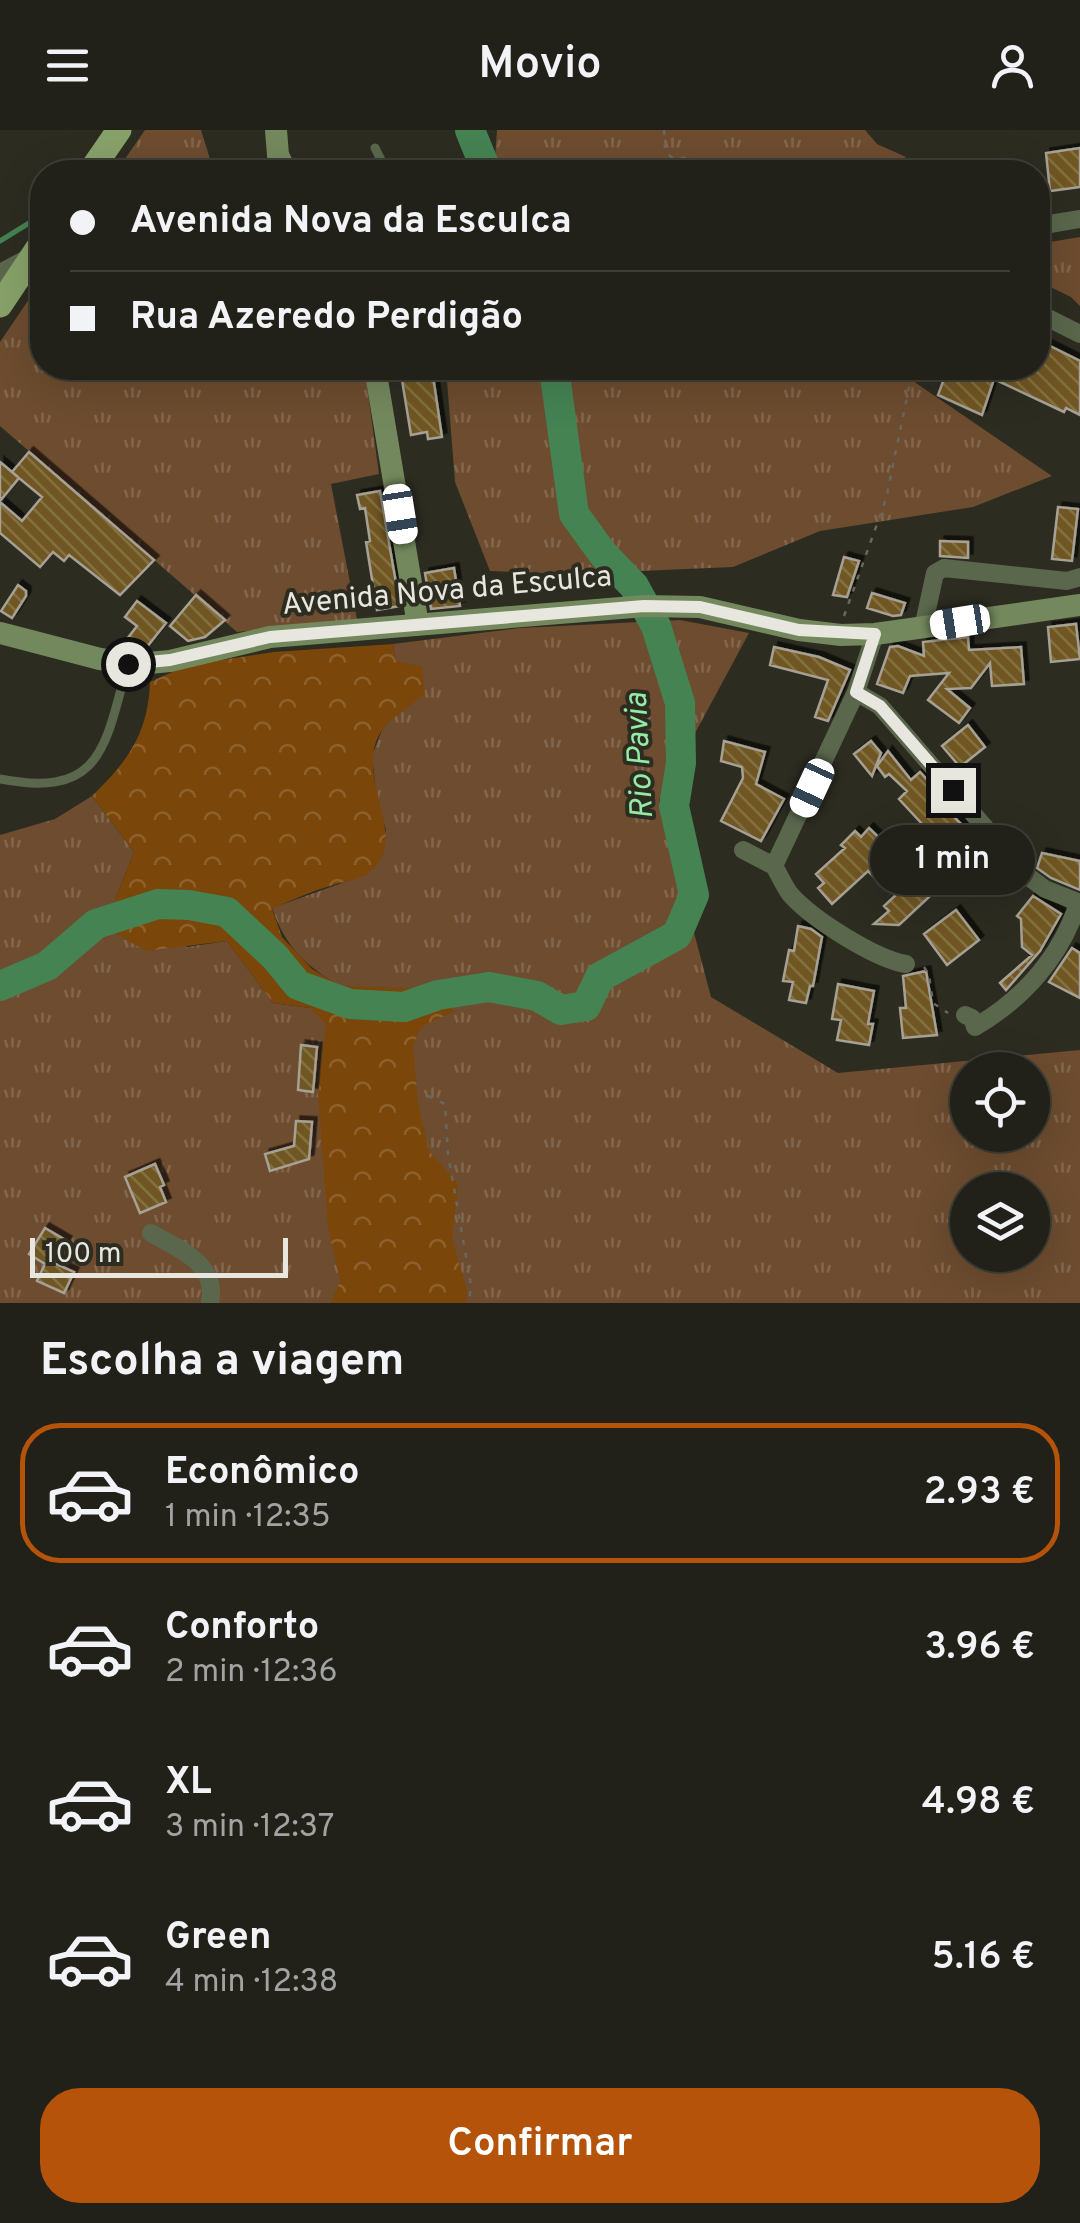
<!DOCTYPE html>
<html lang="pt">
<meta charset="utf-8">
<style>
:root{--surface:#212119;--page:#2d2e26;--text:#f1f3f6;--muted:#a2a3a2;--line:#3e3e38;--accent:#b45309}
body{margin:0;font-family:Overpass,sans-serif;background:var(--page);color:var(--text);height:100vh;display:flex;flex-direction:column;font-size:38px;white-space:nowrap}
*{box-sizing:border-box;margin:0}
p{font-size:32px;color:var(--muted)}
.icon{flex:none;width:55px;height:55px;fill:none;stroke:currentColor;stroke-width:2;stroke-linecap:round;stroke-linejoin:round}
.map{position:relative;height:1173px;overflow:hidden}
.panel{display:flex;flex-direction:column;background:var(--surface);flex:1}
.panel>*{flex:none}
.banner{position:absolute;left:30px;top:30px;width:1020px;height:220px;border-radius:40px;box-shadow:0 10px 40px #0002,0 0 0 2px var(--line);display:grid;align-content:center;height:220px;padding:0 40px;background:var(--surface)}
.tools{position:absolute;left:950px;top:922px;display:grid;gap:20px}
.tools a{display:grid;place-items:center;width:100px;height:100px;border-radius:50%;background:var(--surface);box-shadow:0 10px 40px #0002,0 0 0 2px var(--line);font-size:50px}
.scale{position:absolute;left:30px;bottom:25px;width:258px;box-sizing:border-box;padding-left:10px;border:5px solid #e7e7e0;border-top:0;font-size:28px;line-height:35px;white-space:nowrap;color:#e7e7e0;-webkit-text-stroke:8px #2c2c21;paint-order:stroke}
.end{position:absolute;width:45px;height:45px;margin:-22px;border:12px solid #e7e7e0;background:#111;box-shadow:0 0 0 5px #111}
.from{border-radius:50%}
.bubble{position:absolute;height:70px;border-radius:35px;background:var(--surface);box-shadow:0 10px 40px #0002,0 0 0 2px var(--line);font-size:32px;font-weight:600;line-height:70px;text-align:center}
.car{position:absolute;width:30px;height:60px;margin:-30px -15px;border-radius:12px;box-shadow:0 0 8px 2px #0007;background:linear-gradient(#fff 24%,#345 0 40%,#fff 0 76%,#345 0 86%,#fff 0)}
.banner b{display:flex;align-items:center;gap:35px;height:95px;font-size:38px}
.banner b+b{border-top:2px solid var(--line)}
.banner i{width:25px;height:25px;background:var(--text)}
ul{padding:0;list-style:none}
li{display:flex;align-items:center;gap:30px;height:140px;margin:0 20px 15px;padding:0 20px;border:5px solid transparent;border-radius:40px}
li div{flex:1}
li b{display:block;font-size:38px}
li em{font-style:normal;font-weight:600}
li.current{border-color:var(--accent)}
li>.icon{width:90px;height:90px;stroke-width:1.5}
h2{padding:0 40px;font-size:45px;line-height:120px}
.action{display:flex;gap:20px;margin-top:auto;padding:20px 40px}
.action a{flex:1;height:115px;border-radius:40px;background:var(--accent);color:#fff;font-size:40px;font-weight:600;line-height:115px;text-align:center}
header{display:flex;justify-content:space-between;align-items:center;height:130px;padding:0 40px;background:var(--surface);font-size:45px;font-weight:600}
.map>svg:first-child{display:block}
.grass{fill:url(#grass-tufts);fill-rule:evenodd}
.forest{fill:url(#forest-crowns)}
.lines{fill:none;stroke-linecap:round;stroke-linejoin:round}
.stream{stroke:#458353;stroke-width:5}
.river{stroke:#458353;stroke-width:30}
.building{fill:url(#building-back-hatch);stroke:#a6a095;stroke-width:2.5;filter:url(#shadow)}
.path{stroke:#68685e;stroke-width:2.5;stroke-dasharray:5 8;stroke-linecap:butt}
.lane{stroke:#5a674c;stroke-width:9}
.street{stroke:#5a674c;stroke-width:18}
.secondary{stroke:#74885d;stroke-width:22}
.primary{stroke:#88a169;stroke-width:25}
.route{stroke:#e7e7e0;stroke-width:12}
.labels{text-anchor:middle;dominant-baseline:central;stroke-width:8;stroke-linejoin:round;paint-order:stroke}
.street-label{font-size:30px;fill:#e7e7e0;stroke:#2c2c21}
.water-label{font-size:32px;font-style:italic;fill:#93eba6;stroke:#2c2c21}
</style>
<header><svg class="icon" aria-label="menu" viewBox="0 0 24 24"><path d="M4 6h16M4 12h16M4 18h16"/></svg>Movio<svg class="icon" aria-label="person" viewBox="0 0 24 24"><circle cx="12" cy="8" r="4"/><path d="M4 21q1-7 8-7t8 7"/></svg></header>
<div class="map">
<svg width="1080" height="1173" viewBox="0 0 1080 1173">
<defs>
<pattern id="grass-tufts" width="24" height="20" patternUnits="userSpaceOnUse" patternTransform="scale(2.5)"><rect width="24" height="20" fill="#6d4c2f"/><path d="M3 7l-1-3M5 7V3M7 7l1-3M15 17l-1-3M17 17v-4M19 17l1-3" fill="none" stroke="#82664d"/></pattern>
<pattern id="forest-crowns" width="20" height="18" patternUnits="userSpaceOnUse" patternTransform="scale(2.5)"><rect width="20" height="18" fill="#7a4609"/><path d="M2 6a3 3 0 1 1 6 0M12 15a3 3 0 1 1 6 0" fill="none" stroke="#8d612d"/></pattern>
<pattern id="building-back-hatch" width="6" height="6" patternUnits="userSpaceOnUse" patternTransform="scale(2.5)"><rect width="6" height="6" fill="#6f5720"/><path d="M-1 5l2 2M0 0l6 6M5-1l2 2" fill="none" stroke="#846f40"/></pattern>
<filter id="shadow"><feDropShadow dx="4.5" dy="-4.5" stdDeviation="0" flood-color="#0009"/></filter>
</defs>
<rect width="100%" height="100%" fill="#2c2c21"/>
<path class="grass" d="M145 0H201L214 42H116Z
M497 0H865L877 14 906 27 881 42H494Z
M1080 107V176L1071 167 1038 151V114Z
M42 150V238H356L366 248 379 344 331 354 357 489 237 502 0 296V212Z
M446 238H902L910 249 1052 346 973 377 820 401 733 437 570 444 490 441 455 352Z
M680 490 749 503 659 670 711 867 838 943 1080 920V1173H0V705L55 689 92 666 134 722 115 769 187 817 227 811 273 873 310 878 340 856C305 835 286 818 272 778L367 744 386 700 377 668 372 626 382 600 395 530 393 514 520 498ZM968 940H1032V1005H968ZM968 1060H1032V1125H968Z"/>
<path class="forest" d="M393 514 395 530 422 537 425 564C412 575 393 586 383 599 349 644 416 711 367 744 358 750 341 752 330 756 310 762 291 770 272 779L282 807 312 839 341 856 410 858 455 881 421 897 413 916 418 973 429 1021 458 1054 452 1109 467 1160 466 1173H331L340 1151 328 1097 318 965 326 894 310 878 273 873 227 811 146 821 116 804 115 769 134 722 92 666C128 631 148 604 150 552L188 535 274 522Z"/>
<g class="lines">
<path class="stream" d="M0 111 42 85"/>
<path class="river" d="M470 0 487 42
M0 856 47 836 96 794 158 774 189 775 227 782 275 827 298 855 350 874 404 877 438 865 489 857 537 866 561 880 586 876 600 847 677 805 694 765 674 676 681 633 680 573 656 496 634 456 603 424 574 384 554 238"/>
</g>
<path class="building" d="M1080 18V57L1050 61 1046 23Z
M1038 210 1080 231V285L1066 278 1064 282 994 249 982 285 938 265 948 238H1038Z
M433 246 442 307 428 309 427 302 411 305 402 250Z
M29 322 154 430 120 465 69 425 64 431 53 422 40 437 0 403V372L22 391 42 367 19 348 0 371V332L18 347 12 342Z
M380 361 400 476 377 480 366 412 370 411 365 378 360 379 357 365Z
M1058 377 1078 379 1072 431 1052 429Z
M940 411 968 412V428L940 426Z
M844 427 859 431 847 467 833 465Z
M454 438 460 476 431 479 425 443Z
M18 455 26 461V466L12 488 1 481Z
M872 463 905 473 901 485 893 486 867 478Z
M196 465 225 490 205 507 188 511 170 496Z
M137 471 166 493 146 518 140 519 127 509 137 496 125 487Z
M1076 494 1080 529 1051 532 1048 497Z
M968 507 969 520 1021 517 1024 554 992 556 990 533 971 558 947 559 970 578 959 593 928 570 949 543 910 546 903 563 877 554 890 517 898 516 924 526 923 512Z
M774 517 819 527 850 540 828 591 815 587 828 550 770 535Z
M968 595 985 617 960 637 942 616Z
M724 611 765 622 756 654 784 669 761 711 721 691 743 648 742 637 721 631Z
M871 611 881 623 872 646 854 624Z
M888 621 911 650 920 642 939 663 934 667 979 712 954 734 933 710 935 708 899 669 907 661 889 644 885 647 877 636Z
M869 698 898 726 876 749 868 741 832 774 818 758 824 753 816 744 845 718 841 715 855 701 861 707Z
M1042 723 1080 731V760L1051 748 1037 738Z
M913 749 929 767 899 795 874 794 889 781 884 776Z
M1033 766 1061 784 1040 821 1006 860 1000 853 1032 825 1022 817 1021 789 1017 786Z
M956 780 979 810 947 835 924 804Z
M798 796 811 799 822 807 813 856H810L806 873 789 870 793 852 783 851 789 820 794 821Z
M1072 818 1080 823V868L1049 852Z
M926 841 937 905 903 908 900 878H906L903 846Z
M838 854 874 861 868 894H873L869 915 837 910 841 890 832 889Z
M301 915 317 917 313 962 298 960Z
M296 991 312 992 309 1029 270 1041 265 1024 294 1016Z
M155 1034 164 1055 160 1057 166 1072 140 1083 125 1047Z
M45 1098 67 1111 54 1133 74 1142 64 1163 37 1151 45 1134 29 1124Z"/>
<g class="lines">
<path class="path" d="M664 0 665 19 671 27 694 29 734 42
M844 486 886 369 913 238
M924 837 929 845 933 873 948 883
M428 966 445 974 448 1024 471 1155 469 1173"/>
<path class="lane" d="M375 18 387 42
M0 649C102 669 105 616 127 537"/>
<path class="street" d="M1038 96 1080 89
M0 143 30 127
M1038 183 1080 204
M923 498 935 443 944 438 1067 451 1080 447
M875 504 856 562 774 736C779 744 784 756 790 764 812 789 875 829 906 834
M856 562 880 576 1026 745 1045 759 1080 773
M743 720 774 736
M965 885 972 888 975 897C1023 869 1061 827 1078 773
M151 1103C180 1120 218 1133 210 1173"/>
<path class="secondary" d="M276 0 278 25 286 42
M375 238 418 495
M0 503 100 529 138 534 170 531 270 507 645 476 700 477 799 500 841 505 875 504 1080 475"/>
<path class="primary" d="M90 42 119 0
M0 175 42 112"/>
</g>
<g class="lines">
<path class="route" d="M128 534 170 530 270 507 644 476 700 477 799 500 875 504 856 562 880 576 953 660"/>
</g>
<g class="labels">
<g class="street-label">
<text transform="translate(447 462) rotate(-5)">Avenida Nova da Esculca</text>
</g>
<g class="water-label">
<text transform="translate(641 626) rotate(-93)">Rio Pavia</text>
</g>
</g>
</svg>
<div class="tools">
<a><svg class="icon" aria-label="locate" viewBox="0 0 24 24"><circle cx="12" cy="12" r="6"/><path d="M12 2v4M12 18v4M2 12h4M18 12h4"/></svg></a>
<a><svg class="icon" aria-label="layers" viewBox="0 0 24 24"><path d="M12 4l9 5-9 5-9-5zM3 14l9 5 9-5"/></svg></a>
</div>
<div class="scale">100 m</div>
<i class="end from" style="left:128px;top:534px"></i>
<i class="end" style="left:953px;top:660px"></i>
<div class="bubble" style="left:870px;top:695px;width:165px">1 min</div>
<i class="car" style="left:400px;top:384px;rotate:171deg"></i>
<i class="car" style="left:960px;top:492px;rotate:261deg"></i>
<i class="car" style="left:812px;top:658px;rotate:205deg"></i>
<div class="banner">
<b><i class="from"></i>Avenida Nova da Esculca</b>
<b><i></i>Rua Azeredo Perdigão</b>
</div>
</div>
<section class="panel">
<h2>Escolha a viagem</h2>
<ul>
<li class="current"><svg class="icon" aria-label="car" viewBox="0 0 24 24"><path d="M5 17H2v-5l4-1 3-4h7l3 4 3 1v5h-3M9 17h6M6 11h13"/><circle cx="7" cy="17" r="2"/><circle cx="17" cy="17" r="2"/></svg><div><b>Econômico</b><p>1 min · 12:35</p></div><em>2.93 €</em></li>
<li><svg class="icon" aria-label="car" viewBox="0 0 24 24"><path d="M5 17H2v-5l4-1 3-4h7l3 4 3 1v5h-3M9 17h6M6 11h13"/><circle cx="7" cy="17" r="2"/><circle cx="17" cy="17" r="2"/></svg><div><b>Conforto</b><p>2 min · 12:36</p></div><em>3.96 €</em></li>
<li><svg class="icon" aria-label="car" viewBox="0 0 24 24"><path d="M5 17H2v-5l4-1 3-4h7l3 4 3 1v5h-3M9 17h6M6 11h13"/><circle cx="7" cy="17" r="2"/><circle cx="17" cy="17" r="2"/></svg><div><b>XL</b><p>3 min · 12:37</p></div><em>4.98 €</em></li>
<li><svg class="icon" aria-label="car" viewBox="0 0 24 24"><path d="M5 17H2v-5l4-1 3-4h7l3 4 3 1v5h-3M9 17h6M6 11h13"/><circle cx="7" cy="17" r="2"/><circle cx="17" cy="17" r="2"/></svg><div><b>Green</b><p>4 min · 12:38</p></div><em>5.16 €</em></li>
</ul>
<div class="action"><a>Confirmar</a></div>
</section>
